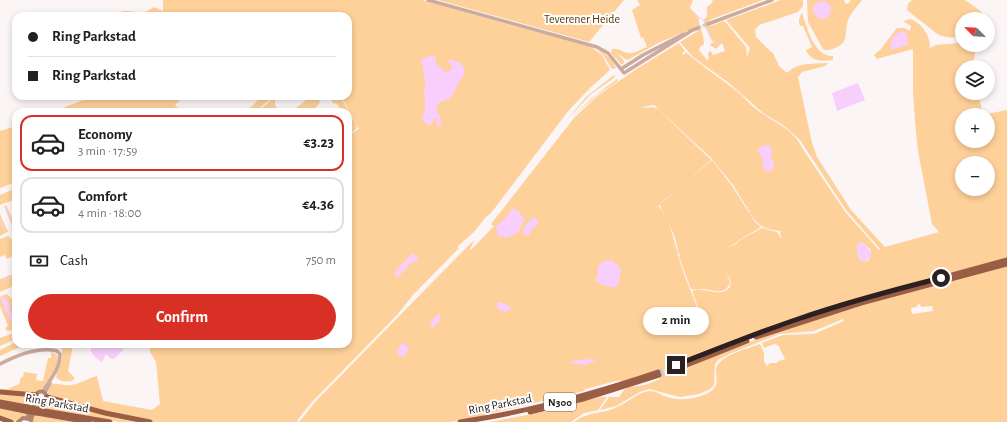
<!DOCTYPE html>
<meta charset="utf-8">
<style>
:root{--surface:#fff;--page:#f2f2f2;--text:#202124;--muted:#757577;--line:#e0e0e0;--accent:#d93025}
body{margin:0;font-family:"Alegreya Sans",sans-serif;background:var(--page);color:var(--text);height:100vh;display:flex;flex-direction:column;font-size:15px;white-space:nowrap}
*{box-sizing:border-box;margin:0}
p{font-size:13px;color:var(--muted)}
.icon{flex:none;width:22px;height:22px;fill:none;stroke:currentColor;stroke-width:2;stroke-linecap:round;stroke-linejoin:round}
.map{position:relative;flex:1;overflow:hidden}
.panel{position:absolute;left:12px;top:108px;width:340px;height:240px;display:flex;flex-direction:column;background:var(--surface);border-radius:12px;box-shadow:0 2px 6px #0003}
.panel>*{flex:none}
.guide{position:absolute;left:12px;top:12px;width:340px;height:88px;border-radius:12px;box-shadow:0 2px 6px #0003;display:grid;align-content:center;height:88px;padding:0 16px;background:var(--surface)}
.needle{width:26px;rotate:294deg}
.tools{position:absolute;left:955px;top:12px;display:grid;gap:8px}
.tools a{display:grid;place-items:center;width:40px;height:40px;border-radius:50%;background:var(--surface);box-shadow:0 2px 6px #0003;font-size:20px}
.end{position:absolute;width:18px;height:18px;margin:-9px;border:5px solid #2d2020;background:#fff;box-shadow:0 0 0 2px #fff}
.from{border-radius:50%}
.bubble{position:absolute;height:28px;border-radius:14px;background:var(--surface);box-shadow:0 2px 6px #0003;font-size:13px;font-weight:600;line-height:28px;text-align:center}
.guide b{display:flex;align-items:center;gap:14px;height:38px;font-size:15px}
.guide b+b{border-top:1px solid var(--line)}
.guide i{width:10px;height:10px;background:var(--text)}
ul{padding:7px 0 0;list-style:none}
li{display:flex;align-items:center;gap:12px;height:56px;margin:0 8px 6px;padding:0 8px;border:2px solid var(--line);border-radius:12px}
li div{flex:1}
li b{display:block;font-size:15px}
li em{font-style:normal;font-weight:600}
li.active{border-color:var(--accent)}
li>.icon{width:36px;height:36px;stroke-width:1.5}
.pay{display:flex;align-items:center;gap:10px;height:44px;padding:0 16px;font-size:15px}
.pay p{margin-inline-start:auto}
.action{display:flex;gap:8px;margin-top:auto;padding:8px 16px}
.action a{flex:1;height:46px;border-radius:24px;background:var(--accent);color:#fff;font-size:16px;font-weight:600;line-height:46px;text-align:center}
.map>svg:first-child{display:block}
.green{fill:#fed09a;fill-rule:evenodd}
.water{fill:#f8cefc}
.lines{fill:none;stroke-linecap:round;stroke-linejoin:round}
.stream{stroke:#f8cefc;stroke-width:1}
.tertiary-tunnel{stroke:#d3caca;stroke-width:3.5;stroke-dasharray:3.5 2;stroke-linecap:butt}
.trunk-tunnel{stroke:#d3caca;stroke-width:5;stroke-dasharray:5 2.5;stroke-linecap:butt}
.tertiary{stroke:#cbab9d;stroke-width:3.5}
.secondary{stroke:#b38571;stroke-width:4}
.trunk{stroke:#9a5e44;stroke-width:5}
.trunk-bridge{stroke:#9a5e44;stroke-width:5}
.route{stroke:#2d2020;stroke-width:5}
.labels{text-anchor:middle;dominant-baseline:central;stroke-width:4;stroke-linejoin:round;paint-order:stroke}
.shield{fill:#fff;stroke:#6c6363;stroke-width:1}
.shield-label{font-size:11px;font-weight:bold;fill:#2d2020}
.park-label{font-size:12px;fill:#573706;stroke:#fff}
.street-label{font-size:12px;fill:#2d2020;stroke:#fff}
</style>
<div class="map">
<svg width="1007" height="422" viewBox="0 0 1007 422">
<rect width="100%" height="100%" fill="#fcf5f5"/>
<path class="green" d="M163 0H422L591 47 602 55 610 70 591 87 569 110 498 204 491 213 485 218 474 232 457 247 459 248 413 295 397 315 311 403 299 418 297 422H120L42 408 38 415 80 422H33V418L40 405 48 399V392L51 384C58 383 64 386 71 385 80 384 88 378 97 376L103 401 152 410 160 404 156 362 150 352 149 344H348V136L359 129 341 96H348V16H115V14C118 13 122 11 125 11 139 11 140 17 154 7L163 11Z
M438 0H624L589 42Z
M637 0H693L690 8 699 17C698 27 704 33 704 44L700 47 699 50 707 60 709 59 708 54 710 50 713 55 725 51 722 43 716 49 710 45 711 43H714C709 38 705 26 703 19H705C709 14 706 11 707 7L711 4 713 0H763L712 19 708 22 710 26 724 21 727 24 746 47 747 57 750 48 726 20 781 0H803V6L798 12 759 25 755 30 756 37 770 51 773 53 779 66 787 73C798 62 813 64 828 63L825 66 802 72 798 77 812 143 817 157 851 210 885 247 939 232 932 224 918 151 915 121 913 90V49L877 59 874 55 880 50 897 28H904L910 31 911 26 903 21 911 19C923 25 930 35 930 48 940 41 950 47 962 41V45H976L973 67H962V93H978L982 110 987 114 1007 110V259L890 290 690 359 675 361 679 372C783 322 896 295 1007 265V422H574C591 410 602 415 617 407 627 403 638 392 650 391 655 391 660 394 664 396 678 401 692 400 706 394 726 385 710 372 719 363 728 353 747 349 760 344 761 346 763 350 764 353 764 359 763 361 767 366L770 363H777L778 361 783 360 785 359 778 345 774 344 764 348 762 343 783 335 814 334 844 321 843 319 814 331 779 334 729 354 718 360 715 364 714 385 710 389 699 394 680 397 649 389 640 392 616 406 600 410 609 397H619L624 390 629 387 645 385 660 379 658 370 621 383 620 380 585 389 584 391 484 415V416L451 422H299L316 401 459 255 472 242 474 241 470 249 471 250 494 226 491 224 574 118 596 97 635 70 679 43 685 51 682 53 684 55 686 52C702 67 721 78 738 92 744 97 749 104 756 109 771 121 794 129 802 148L846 213 879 250H881L846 210 800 140 783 125 763 113 729 83 693 57 680 42 698 31 697 27 658 43 628 60 625 59 612 49C618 48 622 52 628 53 634 54 641 49 647 47L643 37 641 38 632 10 640 5ZM654 105 711 158 733 185 749 211 752 210 749 212C759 227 764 229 781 231L780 234 782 238H781L777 232 762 228 740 240 735 245 725 248 735 244 739 240 761 227 755 222 732 186 712 160 661 203 660 206C667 221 677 236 678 253L680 254 679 257 691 289C694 290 697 289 701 289 710 289 726 297 730 282L726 272 731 281 730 287C722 296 712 291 702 290 699 289 695 290 692 291L701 315V317L699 319 696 318 700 317V315C695 300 688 286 683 271 676 253 672 219 658 206L648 215 711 160 658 109C652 105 646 109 641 107ZM962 115H988V141H962ZM962 163H988V189H962ZM861 242 871 250 869 260 864 262 859 259 857 251ZM920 304 921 307 932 306 933 311 912 314 911 308 917 307V305Z
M807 0H844L846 4 849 3 851 0H862C858 6 852 11 849 18 843 32 851 44 832 49 828 50 827 51 823 49L808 22Z
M912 0H965L979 10 988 19H962V35C955 39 943 38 936 33L907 10 908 4Z
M802 13C807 27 814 57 833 56V60C821 61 811 62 806 50L812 47 803 26H800C798 22 799 17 802 13Z
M596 48C605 53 612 58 616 68L612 69 603 55Z
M612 49 619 55 624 61V63L621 65 620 63 611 53Z
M614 75 615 77 590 95 566 121 586 97Z
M617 79 618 81 597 95 573 116 591 99Z
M105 96H184L175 105 182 112H51L81 101Z
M262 96H274L255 112H246Z
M276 96 278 98 275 101V105L280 112H257Z
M311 96H316L320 102C313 115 298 112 285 112L288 109 291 112Z
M321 96H340L357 126 356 129 350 134 348 127 351 124 348 119V112H343L336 103 334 104 331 100 324 99Z
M16 126V182L0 188V131Z
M16 188V199L0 205V195Z
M6 205 16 227V229L13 230 11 229 13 228 4 206Z
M0 214 7 230 9 231 0 236Z
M8 236 11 238 16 250V258L15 255 7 259 5 255 0 257V239Z
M16 270V285L0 292V279L13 274 12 271Z
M6 294C18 299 19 321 13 330L7 331 5 328 8 326 0 306V297Z
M16 330V339L0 346V338L11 334Z
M16 342V344H27L0 356V350Z
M62 344H71L72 351 68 371 75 378 72 381C66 382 58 382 56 376L62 357Z
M51 352 57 355C59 361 56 367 53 373 40 401 26 393 0 391V389H8L19 384 21 377H23L24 372 37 374 36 380 43 381 48 358H51Z
M0 393 35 396V400L33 406 0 400Z
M600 397H607L598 410 584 413 571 422H489L538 413Z
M0 408 29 414 27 416 14 422 0 417Z"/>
<path class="water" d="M813 10a9 9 0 1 1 18 0a9 9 0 1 1-18 0Z
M902 31 907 34 908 45 891 50C889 42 894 33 902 31Z
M430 56 436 57V63L445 72 450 71C454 66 451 65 448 62L450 59 462 64C468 76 461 76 458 84 456 89 453 94 450 99 444 101 437 101 436 109 439 116 444 120 439 127L436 125 437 119H434L432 124 428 125 422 120C425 109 426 106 424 95 424 92 425 89 425 85 425 76 423 69 421 60L424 58Z
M858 83 865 100 837 111 832 93Z
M767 145 772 148 771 157 774 162 773 170 769 172C760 169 764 164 762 158 761 155 759 154 758 151L760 147Z
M512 208 519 212 525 220 521 225 519 232 507 238 498 236 496 227 508 215Z
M534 218 538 220V224L531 230 529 235 526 236 523 233C523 227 529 220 534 218Z
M859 242 864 244 871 252 870 258 864 262 861 261C857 256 855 247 859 242Z
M413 253 419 259 411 263 398 277 396 276 395 273 396 270Z
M612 260 621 268 619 282 616 287C609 288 601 285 595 280L598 275C596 264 601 261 612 260Z
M4 297 10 304 9 307 15 323 11 322 1 300V298Z
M500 302 511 307V309L506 312 499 310 496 305 498 303Z
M440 314V319L439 323 436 324 434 328 431 327C430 322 434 315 440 314Z
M403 343 408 347 409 349 404 356 399 357 397 351 401 344Z
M91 344H125V345L123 350 114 359H111L106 354 102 362 96 358 91 352Z
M590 359 596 361 584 365 571 363 572 361Z"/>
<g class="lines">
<path class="stream" d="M694 13 696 17 703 19 705 22
M707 28 711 38 717 44
M14 203 16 209
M5 207 14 227
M0 219 5 231
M2 281 16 275"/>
<path class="tertiary-tunnel" d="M698 28 708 24"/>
<path class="trunk-tunnel" d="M658 372 676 365
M659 375 677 369"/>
<path class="tertiary" d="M428 0 597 47 608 53 624 73 691 31
M708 24 772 0
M690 31 698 28
M621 69 643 55 684 34
M0 364C17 355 38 346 57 351L60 354C60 369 50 380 43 391
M45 393 50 383"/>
<path class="secondary" d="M35.5 397a5.5 5.5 0 1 1 11 0a5.5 5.5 0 1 1-11 0Z
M27 418 37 400
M31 421 32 416 41 403
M18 422 23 418 29 419"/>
<path class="trunk" d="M756 337 861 303 1007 264
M676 365 761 332 839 306 1007 260
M677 369 747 341
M0 392 36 395
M47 397 105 413 150 422
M0 402 27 407
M0 406 25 411
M39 410 110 422
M530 412 583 399 659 375
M37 413 89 422
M0 418 11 422
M460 422C528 412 593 394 658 372"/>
<path class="trunk-bridge" d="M27 407 39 410
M25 411 37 413"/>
</g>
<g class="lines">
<path class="route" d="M676 365C717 349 757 333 798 319 845 303 893 290 941 278"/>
</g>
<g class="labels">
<rect class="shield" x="544" y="393" width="32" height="18" rx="3"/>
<g class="shield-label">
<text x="560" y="402">N300</text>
</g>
<g class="park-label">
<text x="582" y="19">Teverener Heide</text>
</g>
<g class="street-label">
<text transform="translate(57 403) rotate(10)">Ring Parkstad</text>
<text transform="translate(500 404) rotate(-11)">Ring Parkstad</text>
</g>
</g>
</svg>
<div class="tools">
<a><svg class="needle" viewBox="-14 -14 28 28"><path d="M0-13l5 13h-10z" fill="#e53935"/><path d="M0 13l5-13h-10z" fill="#757577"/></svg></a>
<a><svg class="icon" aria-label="layers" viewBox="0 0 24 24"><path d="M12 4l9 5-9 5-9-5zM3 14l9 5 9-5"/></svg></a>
<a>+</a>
<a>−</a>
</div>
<i class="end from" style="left:941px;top:278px"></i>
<i class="end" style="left:676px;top:365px"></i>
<div class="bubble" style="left:643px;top:307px;width:66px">2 min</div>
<div class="guide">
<b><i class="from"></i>Ring Parkstad</b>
<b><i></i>Ring Parkstad</b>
</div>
<section class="panel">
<ul>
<li class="active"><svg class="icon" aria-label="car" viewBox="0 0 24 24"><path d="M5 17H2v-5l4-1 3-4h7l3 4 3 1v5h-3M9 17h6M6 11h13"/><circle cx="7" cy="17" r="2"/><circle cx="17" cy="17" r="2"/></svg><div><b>Economy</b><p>3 min · 17:59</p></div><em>€3.23</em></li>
<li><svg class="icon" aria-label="car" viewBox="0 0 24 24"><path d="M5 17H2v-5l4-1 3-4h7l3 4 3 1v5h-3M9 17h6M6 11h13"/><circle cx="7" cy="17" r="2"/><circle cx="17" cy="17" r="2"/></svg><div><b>Comfort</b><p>4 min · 18:00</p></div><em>€4.36</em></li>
</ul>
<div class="pay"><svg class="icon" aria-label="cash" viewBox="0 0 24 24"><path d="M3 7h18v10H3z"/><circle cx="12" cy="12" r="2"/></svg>Cash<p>750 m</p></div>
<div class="action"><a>Confirm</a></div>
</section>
</div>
